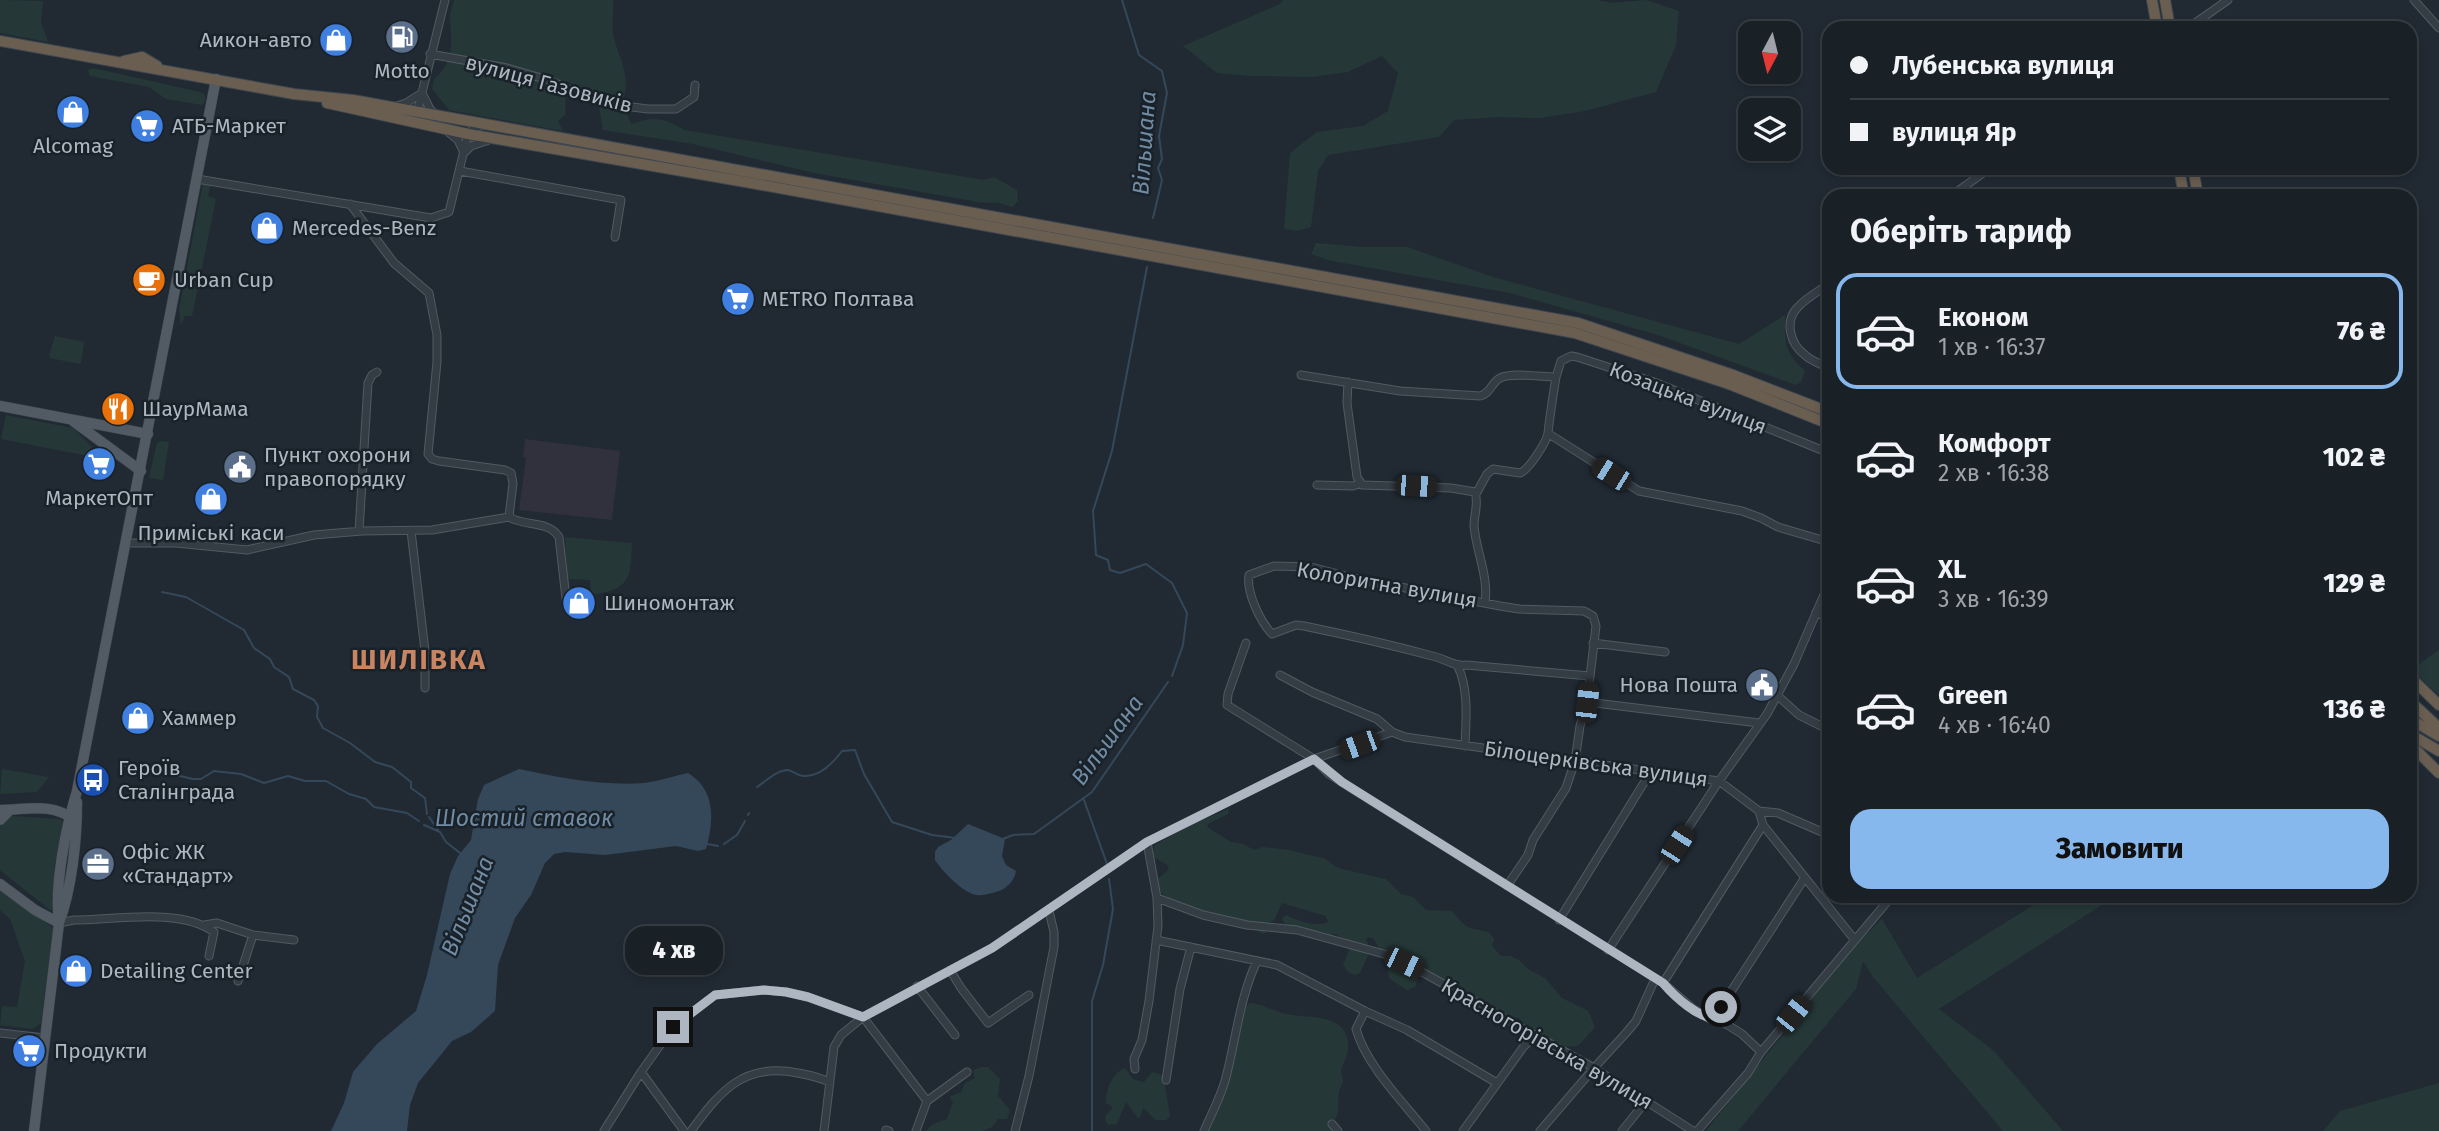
<!DOCTYPE html>
<html lang="uk">
<meta charset="utf-8">
<style>
:root{--surface:#192026;--page:#262d32;--text:#f1f3f6;--muted:#9fa3a7;--line:#373e43;--accent:#86b8ee}
body{margin:0;font-family:"Fira Sans",sans-serif;background:var(--page);color:var(--text);height:100vh;display:flex;flex-direction:column;font-size:26px;white-space:nowrap}
*{box-sizing:border-box;margin:0}
p{font-size:23px;color:var(--muted)}
.icon{flex:none;width:38px;height:38px;fill:none;stroke:currentColor;stroke-width:2;stroke-linecap:round;stroke-linejoin:round}
.map{position:relative;flex:1;overflow:hidden}
.panel{position:absolute;left:1822px;top:189px;width:595px;height:714px;display:flex;flex-direction:column;background:var(--surface);border-radius:21px;box-shadow:0 4px 10px #0003,0 0 0 2px var(--line)}
.panel>*{flex:none}
.hud{position:absolute;left:1822px;top:21px;width:595px;height:154px;border-radius:21px;box-shadow:0 4px 10px #0003,0 0 0 2px var(--line);display:grid;align-content:center;height:154px;padding:0 28px;background:var(--surface)}
.needle{width:46px;rotate:187deg}
.buttons{position:absolute;left:1738px;top:21px;display:grid;gap:14px}
.buttons a{display:grid;place-items:center;width:63px;height:63px;border-radius:14px;background:var(--surface);box-shadow:0 4px 10px #0003,0 0 0 2px var(--line);font-size:35px}
.end{position:absolute;width:32px;height:32px;margin:-16px;border:9px solid #aeb7c1;background:#111;box-shadow:0 0 0 4px #111}
.from{border-radius:50%}
.bubble{position:absolute;height:49px;border-radius:21px;background:var(--surface);box-shadow:0 4px 10px #0003,0 0 0 2px var(--line);font-size:23px;font-weight:800;line-height:49px;text-align:center}
.car{position:absolute;width:21px;height:42px;margin:-21px -10px;border-radius:9px;box-shadow:0 0 5px 2px #0007;background:linear-gradient(#222 24%,#8ab4d8 0 40%,#222 0 76%,#8ab4d8 0 86%,#222 0)}
.hud b{display:flex;align-items:center;gap:24px;height:66px;font-size:26px}
.hud b+b{border-top:2px solid var(--line)}
.hud i{width:18px;height:18px;background:var(--text)}
ul{padding:0;list-style:none}
li{display:flex;align-items:center;gap:21px;height:116px;margin:0 14px 10px;padding:0 14px;border:4px solid transparent;border-radius:21px}
li div{flex:1}
li b{display:block;font-size:26px}
li em{font-style:normal;font-weight:800}
li.current{border-color:var(--accent)}
li>.icon{width:63px;height:63px;stroke-width:1.5}
h2{padding:0 28px;font-size:32px;line-height:84px}
.button{display:flex;gap:14px;margin-top:auto;padding:14px 28px}
.button a{flex:1;height:80px;border-radius:21px;background:var(--accent);color:#111;font-size:28px;font-weight:800;line-height:80px;text-align:center}
.map>svg:first-child{display:block}
.medical{fill:#30313c}
.green{fill:#253837}
.water{fill:#354859}
.lines{fill:none;stroke-linecap:round;stroke-linejoin:round}
.stream{stroke:#354859;stroke-width:2}
.minor-casing{stroke:#515a62;stroke-width:9}
.major-casing{stroke:#3d454e;stroke-width:11}
.highway-casing{stroke:#3e474f;stroke-width:12}
.minor{stroke:#343c44;stroke-width:7}
.major{stroke:#525b64;stroke-width:10}
.highway{stroke:#6a5e51;stroke-width:10}
.route{stroke:#aeb7c1;stroke-width:9}
.labels{text-anchor:middle;dominant-baseline:central;stroke-width:5;stroke-linejoin:round;paint-order:stroke}
.poi-label{font-size:21px;fill:#aeb7c1;stroke:#192129;text-anchor:start}
.street-label{font-size:21px;fill:#aeb7c1;stroke:#192129}
.water-label{font-size:23px;font-style:italic;fill:#708ba3;stroke:#192129}
.district-label{font-size:28px;font-weight:bold;letter-spacing:2px;fill:#c98561;stroke:#192129}
</style>
<div class="map">
<svg width="2439" height="1131" viewBox="0 0 2439 1131">
<rect width="100%" height="100%" fill="#212a33"/>
<path class="medical" d="M525 439 620 451 612 520 519 510 526 458 523 457Z"/>
<path class="green" d="M0 0 43 1 41 22 48 42 0 33Z
M454 0H613C614 11 611 29 614 38 620 62 632 77 622 102L631 124C654 116 664 117 684 130L984 180 994 177 1017 190 1018 201 1012 207 999 203 978 202 814 173 693 144 603 130 597 94 566 81 565 115 558 121 563 131 449 110 432 89 434 79C456 61 451 40 450 17 450 12 453 5 454 0Z
M1283 0H1597L1611 3 1646 0 1679 11 1676 45 1656 92 1585 111 1540 118 1497 117 1454 120 1439 137 1328 155 1318 171 1311 227 1298 231 1284 229 1290 153 1317 132 1363 126 1388 111 1398 73 1382 56 1348 72 1312 77 1249 76 1217 73 1183 46 1280 4Z
M93 68 200 92 205 95V102L202 105 166 99 149 87 90 76 88 70Z
M203 183 211 184 208 196 216 199 192 316H185L181 325 179 310Z
M1316 243 1363 247H1407L1493 277 1739 344 1785 315C1786 343 1782 350 1805 371L1801 382 1796 385 1658 335 1510 293 1332 261 1311 254Z
M55 336 84 342 81 362 79 364 50 358 49 355Z
M6 415 73 428 104 459 1 439Z
M160 441 169 442 163 480 149 478 157 443Z
M565 537 632 543C630 582 630 588 591 595L590 580 567 579Z
M2439 650V695L2411 670Z
M2 769 49 777 37 792 0 794Z
M1229 809 1228 814 1208 824 1207 827 1231 842 1243 844 1254 850 1263 847 1289 850 1326 859 1334 866 1342 869 1386 879 1401 894 1413 897 1426 910 1452 911C1468 931 1467 927 1489 932L1494 939 1492 946 1501 956H1510L1519 960 1529 970 1545 978 1562 998 1588 1011 1595 1027 1578 1046C1554 1049 1534 1036 1519 1018L1496 1017 1480 1009 1471 999 1419 974H1416L1418 979 1415 987 1407 990 1390 979 1388 974 1389 962 1383 956 1374 939 1368 937 1366 940C1373 952 1365 961 1360 973L1355 975 1348 972 1343 965 1350 948 1346 940 1335 934 1326 936 1285 924 1282 919 1286 915C1296 920 1316 928 1328 922L1326 916 1282 903 1274 920 1267 925 1266 933 1263 934C1257 932 1256 927 1250 924 1230 912 1153 911 1158 879L1167 871 1169 866 1152 856 1155 845 1189 825Z
M11 816 60 819 63 822 54 868V909L51 911 0 870V827Z
M0 887 53 928 41 1023 33 1029 0 1025 2 1006 17 1007 25 961 10 919 0 910Z
M2048 896H2116L1939 1009 1994 1051 2063 1131H2003L1873 977 1863 961 1856 989 1738 1131H1706L1853 947 1882 919 1917 978Z
M1250 1003C1264 1004 1273 1011 1286 1014 1309 1019 1351 1012 1348 1050 1347 1057 1343 1063 1341 1070 1341 1074 1343 1078 1343 1081 1342 1085 1340 1088 1339 1091 1337 1102 1341 1112 1334 1121V1131H1201L1209 1122 1247 1005Z
M982 1067H988L1000 1079 998 1096 1010 1110 1007 1119H998L992 1127 983 1131H926L933 1124 947 1119 953 1102 950 1098 951 1096 961 1092 965 1083 975 1078 973 1070Z
M1125 1068 1133 1079 1144 1082 1152 1072 1163 1075 1170 1116 1166 1120H1155L1145 1109H1143L1140 1117 1138 1118 1126 1102 1117 1124 1108 1125 1105 1120 1106 1115 1113 1107 1106 1103C1105 1091 1113 1072 1125 1068Z
M2439 1083V1131H2323L2340 1111Z"/>
<path class="water" d="M519 769C561 778 602 786 645 783 659 781 674 776 688 773 716 790 714 821 706 849L698 851 676 846 605 855 565 852 554 854 545 863 531 895 515 918 498 965 495 1011 471 1032 452 1041 418 1083 410 1105 407 1131H331L344 1103 353 1072 377 1044 416 1011 427 975 450 874 458 856 471 840 478 799 484 785Z
M968 824 1005 839 1002 856 1006 865 1016 871C1015 880 1007 888 999 891 992 893 983 896 977 895 963 893 943 872 935 860V852L938 847 951 840Z"/>
<g class="lines">
<path class="stream" d="M1122 0 1139 55 1162 71 1167 93 1159 136 1162 159 1158 168 1162 180 1153 218
M1147 267 1112 451 1093 511 1096 555 1108 560 1110 570 1120 573 1146 564 1172 583 1187 613 1183 645 1172 676
M162 592 186 597 244 630 254 648 270 659 274 667 289 677 293 689 314 700 318 706 317 717 323 728 350 743 375 762 392 767 411 782V788L425 798 427 814
M118 766H137L193 779H201L214 771 241 774 264 783 288 776 305 781H326L349 794 366 799 374 807 407 813 419 821
M757 787C766 781 777 770 788 770 793 771 798 776 804 776 820 777 833 763 842 751L855 750 864 774 892 822 932 835 956 838
M1084 800 1107 864
M748 815 749 813
M429 817 438 830
M424 825 440 832 446 842 460 853
M1003 839 1013 835 1034 834 1092 792 1168 682
M707 844 718 846
M724 844 737 835 745 821
M1092 1131V1001L1103 965 1113 909 1109 879"/>
<g class="minor-casing">
<path id="minor" d="M2414 0 2439 28
M2188 28 2228 0
M430 54 507 68 548 80 587 97 616 105 648 109H676L694 97 695 85
M397 106 406 103 422 93 430 109 436 115
M417 113 445 0
M447 131 458 140 464 153 471 146 489 140
M460 171 621 200 615 237
M197 179 431 218 449 212 468 134 473 129 482 125
M1951 196 1990 168
M350 204 394 263 429 293 437 335V362L428 454 432 459 439 461 505 470 511 473 513 483 509 517C525 527 548 520 559 537L567 607
M1829 284C1819 291 1806 298 1798 307 1784 321 1790 344 1805 355 1811 361 1821 364 1829 368
M1301 375 1400 391 1480 396C1491 393 1491 383 1500 378 1511 372 1543 377 1556 377L1561 361 1571 356 1577 357 1654 382 1829 453
M1348 382 1347 403 1357 477 1362 485 1451 488 1475 492C1479 503 1474 514 1474 526 1476 551 1489 577 1485 603
M1549 434 1639 491 1742 511 1761 518 1778 527 1829 542
M1317 485 1353 486 1361 483
M1476 494 1487 474 1493 469 1520 473C1529 470 1547 441 1548 433 1550 414 1553 396 1556 377
M359 531 368 383 372 375 377 372
M411 531 425 651V688
M126 543H176L247 550 314 535 362 531 432 530 509 517
M1816 612 1829 619
M1246 643 1228 694 1227 705 1314 759 1329 774 1354 790 1663 983 1692 1008 1710 1019H1718L1742 1034 1761 1052
M1593 643 1665 652
M1458 667C1469 689 1466 721 1465 746
M1280 675 1312 692 1377 719 1392 732 1405 737 1719 781 1759 811 1763 825 1854 939
M1777 695 1799 715 1829 730
M1587 702 1759 723
M1759 811 1778 813 1829 835
M1507 886 1528 855 1533 840 1566 788 1575 761 1580 726 1587 702 1596 626 1593 616 1584 611 1519 609 1500 606 1353 578 1311 567 1274 566 1249 575C1246 592 1260 621 1272 634L1296 625 1304 626C1348 635 1392 645 1436 657 1447 660 1456 667 1466 665L1590 676
M1157 898 1203 915 1247 925 1297 930 1384 954 1422 972 1594 1068 1693 1131
M1559 920 1650 773
M59 923 74 920C114 920 180 907 214 932L209 956
M204 925 217 923 253 935 294 940
M1156 940 1277 965 1365 1011 1356 1029C1366 1065 1403 1102 1426 1131
M1608 950 1719 781 1767 714 1794 664 1829 583
M950 970 961 988 988 1023 1029 995
M238 981 253 935
M1663 983 1763 825
M917 986 955 1035
M1365 1011 1407 1030 1497 1083
M1718 1019 1721 1007 1804 879
M0 1033 45 1038
M1135 1069 1134 1059 1142 1040 1149 1001 1158 926 1157 898 1147 842
M641 1072 684 1131
M1166 1080 1180 989 1191 947
M1332 1124 1338 1131
M886 1130 889 1131
M604 1131 641 1072 673 1027 715 995 764 990 786 992 808 997 863 1017 927 1101
M691 1131C720 1091 744 1062 798 1073 809 1075 819 1077 829 1082
M824 1131 834 1047 841 1035 863 1017 992 948 1147 842 1314 759 1392 732
M916 1131 927 1101 967 1072
M1015 1131 1029 1076 1054 947V932L1049 911
M1204 1131C1211 1115 1220 1098 1225 1081 1236 1041 1239 999 1257 961
M1463 1131 1524 1046 1532 1039 1538 1038
M1540 1131 1594 1068 1626 1033 1636 1021 1655 979
M1622 1131 1646 1101
M1697 1131 1748 1073 1761 1052 1892 896"/>
</g>
<g class="major-casing">
<path id="major" d="M0 406 148 434
M73 421 141 471
M0 810C27 810 52 802 74 820
M0 820 10 810
M0 884 35 910 59 923
M59 923C54 885 66 827 77 791L216 79
M34 1131 59 923C72 888 77 839 77 802"/>
</g>
<g class="highway-casing">
<path id="highway" d="M2152 0 2157 28
M2165 0 2170 28
M0 41 294 94 353 100 1578 323 1733 375 1829 412
M124 61 142 57 157 66
M327 103 468 134 740 181 1575 333 1729 384 1829 424
M2179 168 2184 196
M2193 168 2198 196
M2410 677 2439 705
M2410 701 2439 728
M2410 719 2439 736
M2410 734 2439 751
M2410 744 2439 773"/>
</g>
<use href="#minor" class="minor"/>
<use href="#major" class="major"/>
<use href="#highway" class="highway"/>
</g>
<g class="lines">
<path class="route" d="M673 1027 715 995 764 990 786 992 808 997 863 1017 992 948 1147 842 1314 759 1342 782 1663 983C1675 997 1699 1019 1718 1019L1721 1007"/>
</g>
<defs>
<g id="fuel-disc" transform="scale(1.75)"><circle r="9.5" fill="#5c6f8a" stroke="#192129"/><path d="M-5.5-6h7V0h2V4h1.3V-2.5L3-4.5l.8-.8L6-3V5H2.5V1h-1V6h-7ZM-4.2-4.7v3.2H.2V-4.7Z" fill="#fff"/></g>
<g id="shop-disc" transform="scale(1.75)"><circle r="9.5" fill="#3f7fe0" stroke="#192129"/><path d="M-5-2.5h2.3a2.7 3.5 0 0 1 5.4 0H5L5.5 6h-11ZM-1.5-2.5h3a1.5 2.3 0 0 0-3 0Z" fill="#fff"/></g>
<g id="supermarket-disc" transform="scale(1.75)"><circle r="9.5" fill="#3f7fe0" stroke="#192129"/><path d="M-6-5.5h2.5l.6 2H6L4.5 2H-2.5L-4.4-4H-6ZM-1.5 3.2a1.3 1.3 0 1 0 .1 0ZM3 3.2a1.3 1.3 0 1 0 .1 0Z" fill="#fff"/></g>
<g id="cafe-disc" transform="scale(1.75)"><circle r="9.5" fill="#e8710a" stroke="#192129"/><path d="M-5.5-4.5H6V0H3Q3 3.5 0 3.5H-2.5Q-5.5 3.5-5.5 0ZM3-3.2v2h1.7v-2ZM-6 4.5H4V6H-6Z" fill="#fff"/></g>
<g id="restaurant-disc" transform="scale(1.75)"><circle r="9.5" fill="#e8710a" stroke="#192129"/><path d="M-5-6h1v4h1v-4h1v4h1v-4h1v5L-1.5 .5V6h-2V.5L-5-1ZM5-6V6H3V1.5H1.5Q1.5-4 5-6Z" fill="#fff"/></g>
<g id="civic-disc" transform="scale(1.75)"><circle r="9.5" fill="#5c6f8a" stroke="#192129"/><path d="M-.6-6.5H3V-4.5H.6V-3L4-1V1h2V6H-6V1h2V-1L-.6-3ZM-1.2 2.5V6h2.4V2.5Z" fill="#fff"/></g>
<g id="bus-disc" transform="scale(1.75)"><circle r="9.5" fill="#1a4fb4" stroke="#192129"/><path d="M-5-6H5V4H4V6H2V4H-2V6H-4V4H-5ZM-3.5-4V0h7V-4ZM-3.5 1.2v1.5H-2V1.2ZM2 1.2v1.5H3.5V1.2Z" fill="#fff"/></g>
<g id="office-disc" transform="scale(1.75)"><circle r="9.5" fill="#5c6f8a" stroke="#192129"/><path d="M-6-3h4V-5.5h4V-3h4V5H-6ZM-1-4.5V-3h2v-1.5ZM-6 0V1H6V0Z" fill="#fff"/></g>
</defs>
<g fill-rule="evenodd">
<use href="#fuel-disc" x="402" y="37"/>
<use href="#shop-disc" x="336" y="40"/>
<use href="#shop-disc" x="73" y="112"/>
<use href="#supermarket-disc" x="147" y="126"/>
<use href="#shop-disc" x="267" y="228"/>
<use href="#cafe-disc" x="149" y="280"/>
<use href="#supermarket-disc" x="738" y="299"/>
<use href="#restaurant-disc" x="118" y="409"/>
<use href="#supermarket-disc" x="99" y="464"/>
<use href="#civic-disc" x="240" y="467"/>
<use href="#shop-disc" x="211" y="499"/>
<use href="#shop-disc" x="579" y="603"/>
<use href="#civic-disc" x="1762" y="685"/>
<use href="#shop-disc" x="138" y="718"/>
<use href="#bus-disc" x="93" y="780"/>
<use href="#office-disc" x="98" y="864"/>
<use href="#shop-disc" x="76" y="971"/>
<use href="#supermarket-disc" x="29" y="1051"/>
</g>
<g class="labels">
<g class="poi-label">
<text x="312" y="40" text-anchor="end">Аикон-авто</text>
<text x="402" y="71" text-anchor="middle">Motto</text>
<text x="172" y="126">АТБ-Маркет</text>
<text x="73" y="146" text-anchor="middle">Alcomag</text>
<text x="292" y="228">Mercedes-Benz</text>
<text x="174" y="280">Urban Cup</text>
<text x="762" y="299">METRO Полтава</text>
<text x="142" y="409">ШаурМама</text>
<text x="264" y="455">Пункт охорони<tspan x="264" dy="24">правопорядку</tspan></text>
<text x="99" y="498" text-anchor="middle">МаркетОпт</text>
<text x="211" y="533" text-anchor="middle">Приміські каси</text>
<text x="604" y="603">Шиномонтаж</text>
<text x="1738" y="685" text-anchor="end">Нова Пошта</text>
<text x="162" y="718">Хаммер</text>
<text x="118" y="768">Героїв<tspan x="118" dy="24">Сталінграда</tspan></text>
<text x="122" y="852">Офіс ЖК<tspan x="122" dy="24">«Стандарт»</tspan></text>
<text x="100" y="971">Detailing Center</text>
<text x="54" y="1051">Продукти</text>
</g>
<g class="street-label">
<text transform="translate(549 84) rotate(15)">вулиця Газовиків</text>
<text transform="translate(1688 398) rotate(21)">Козацька вулиця</text>
<text transform="translate(1387 585) rotate(10)">Колоритна вулиця</text>
<text transform="translate(1596 764) rotate(8)">Білоцерківська вулиця</text>
<text transform="translate(1547 1044) rotate(30)">Красногорівська вулиця</text>
</g>
<g class="water-label">
<text transform="translate(1144 143) rotate(-86)">Вільшана</text>
<text transform="translate(1107 740) rotate(-54)">Вільшана</text>
<text x="524" y="818">Шостий ставок</text>
<text transform="translate(467 906) rotate(-68)">Вільшана</text>
</g>
<g class="district-label">
<text x="419" y="659">ШИЛІВКА</text>
</g>
</g>
</svg>
<div class="buttons">
<a><svg class="needle" viewBox="-14 -14 28 28"><path d="M0-13l5 13h-10z" fill="#e53935"/><path d="M0 13l5-13h-10z" fill="#9fa3a7"/></svg></a>
<a><svg class="icon" aria-label="layers" viewBox="0 0 24 24"><path d="M12 4l9 5-9 5-9-5zM3 14l9 5 9-5"/></svg></a>
</div>
<i class="end from" style="left:1721px;top:1007px"></i>
<i class="end" style="left:673px;top:1027px"></i>
<div class="bubble" style="left:625px;top:926px;width:98px">4 хв</div>
<i class="car" style="left:1611px;top:474px;rotate:302deg"></i>
<i class="car" style="left:1416px;top:486px;rotate:93deg"></i>
<i class="car" style="left:1587px;top:702px;rotate:6deg"></i>
<i class="car" style="left:1359px;top:745px;rotate:250deg"></i>
<i class="car" style="left:1677px;top:845px;rotate:33deg"></i>
<i class="car" style="left:1404px;top:963px;rotate:115deg"></i>
<i class="car" style="left:1793px;top:1014px;rotate:39deg"></i>
<div class="hud">
<b><i class="from"></i>Лубенська вулиця</b>
<b><i></i>вулиця Яр</b>
</div>
<section class="panel">
<h2>Оберіть тариф</h2>
<ul>
<li class="current"><svg class="icon" aria-label="car" viewBox="0 0 24 24"><path d="M5 17H2v-5l4-1 3-4h7l3 4 3 1v5h-3M9 17h6M6 11h13"/><circle cx="7" cy="17" r="2"/><circle cx="17" cy="17" r="2"/></svg><div><b>Економ</b><p>1 хв · 16:37</p></div><em>76 ₴</em></li>
<li><svg class="icon" aria-label="car" viewBox="0 0 24 24"><path d="M5 17H2v-5l4-1 3-4h7l3 4 3 1v5h-3M9 17h6M6 11h13"/><circle cx="7" cy="17" r="2"/><circle cx="17" cy="17" r="2"/></svg><div><b>Комфорт</b><p>2 хв · 16:38</p></div><em>102 ₴</em></li>
<li><svg class="icon" aria-label="car" viewBox="0 0 24 24"><path d="M5 17H2v-5l4-1 3-4h7l3 4 3 1v5h-3M9 17h6M6 11h13"/><circle cx="7" cy="17" r="2"/><circle cx="17" cy="17" r="2"/></svg><div><b>XL</b><p>3 хв · 16:39</p></div><em>129 ₴</em></li>
<li><svg class="icon" aria-label="car" viewBox="0 0 24 24"><path d="M5 17H2v-5l4-1 3-4h7l3 4 3 1v5h-3M9 17h6M6 11h13"/><circle cx="7" cy="17" r="2"/><circle cx="17" cy="17" r="2"/></svg><div><b>Green</b><p>4 хв · 16:40</p></div><em>136 ₴</em></li>
</ul>
<div class="button"><a>Замовити</a></div>
</section>
</div>
